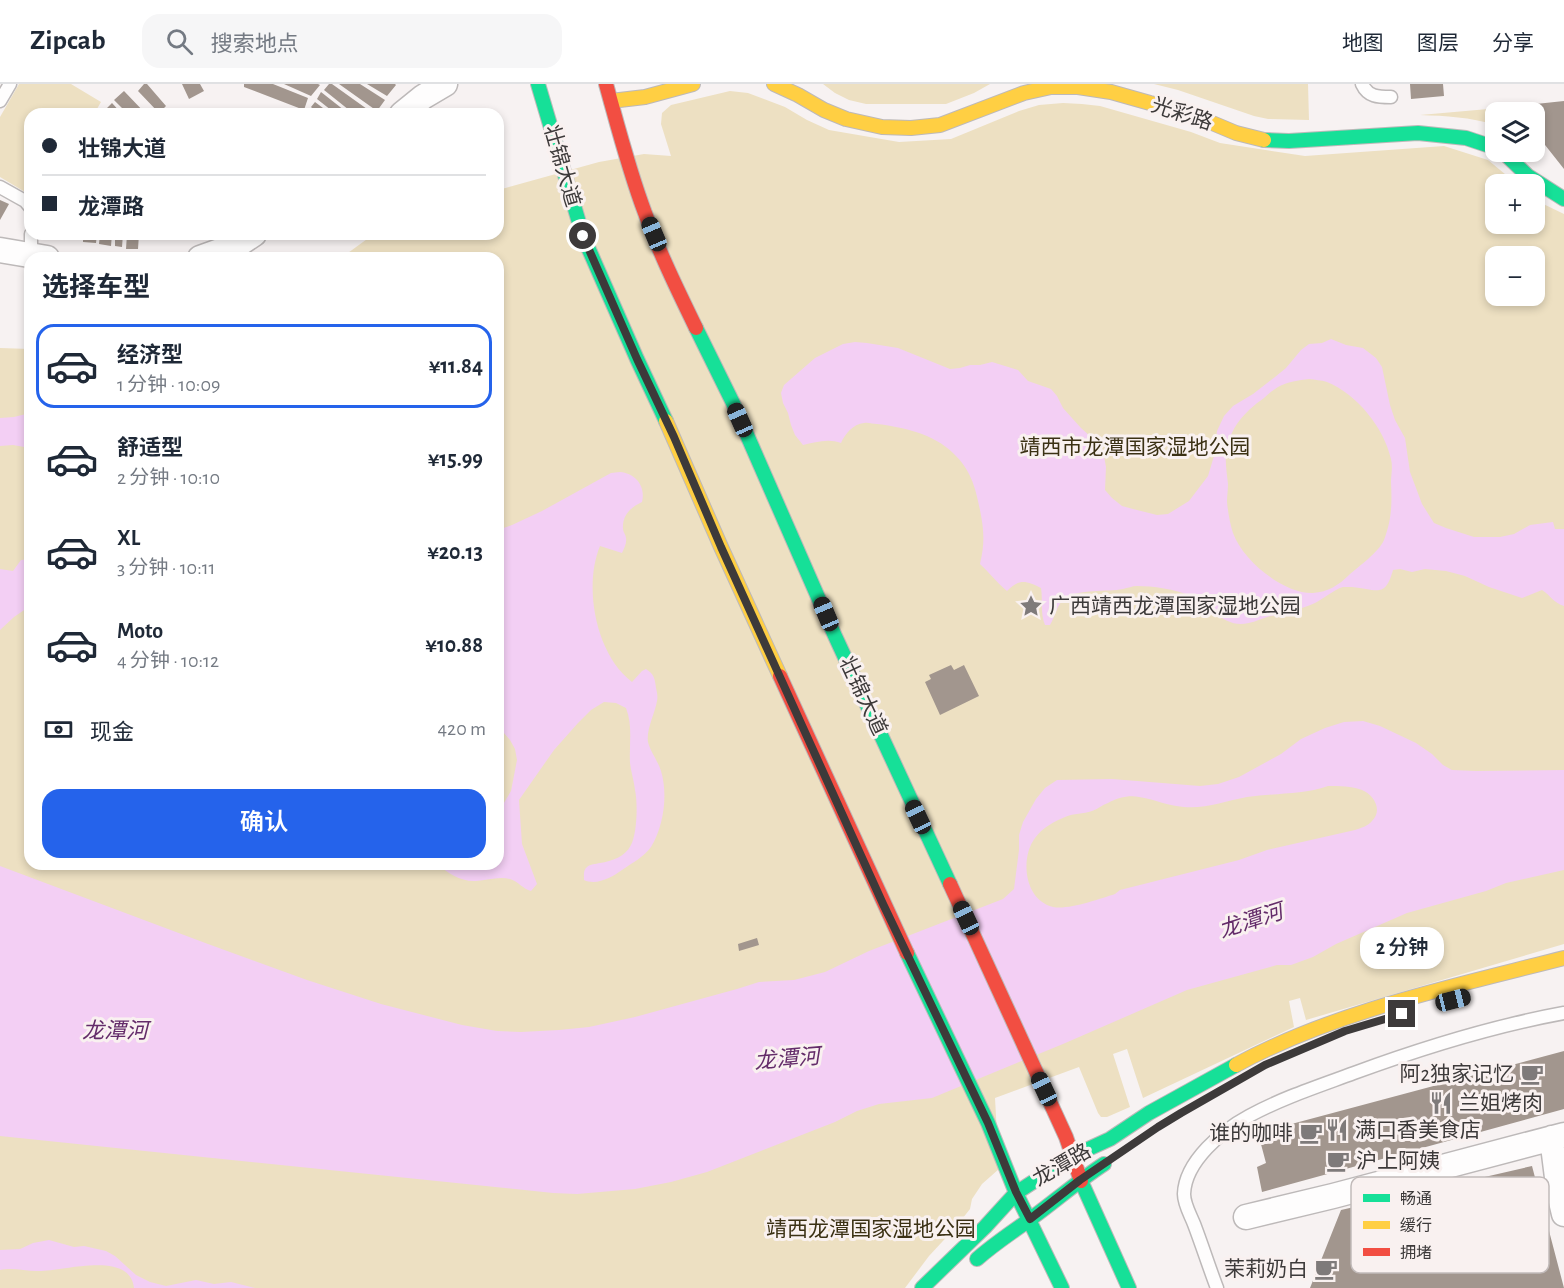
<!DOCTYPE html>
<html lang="zh">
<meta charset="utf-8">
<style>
:root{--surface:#fff;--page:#f6f6f7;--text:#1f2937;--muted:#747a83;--line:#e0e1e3;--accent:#2563eb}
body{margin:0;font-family:"Alegreya Sans","Noto Sans SC",sans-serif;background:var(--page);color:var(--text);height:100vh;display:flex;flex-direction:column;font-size:22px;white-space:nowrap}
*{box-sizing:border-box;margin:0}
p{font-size:20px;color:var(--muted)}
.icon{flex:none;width:33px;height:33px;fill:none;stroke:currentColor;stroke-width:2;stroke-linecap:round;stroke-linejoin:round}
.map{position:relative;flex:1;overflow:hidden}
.details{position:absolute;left:24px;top:168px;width:480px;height:618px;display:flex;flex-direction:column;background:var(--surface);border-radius:18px;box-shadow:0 3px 9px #0003}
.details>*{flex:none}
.top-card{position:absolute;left:24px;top:24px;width:480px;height:132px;border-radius:18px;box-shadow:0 3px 9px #0003;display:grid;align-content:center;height:132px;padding:0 18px;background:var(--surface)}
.tools{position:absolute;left:1485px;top:18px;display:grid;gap:12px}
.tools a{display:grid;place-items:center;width:60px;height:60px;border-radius:12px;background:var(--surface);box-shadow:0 3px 9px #0003;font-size:30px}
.end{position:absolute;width:27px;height:27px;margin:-14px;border:8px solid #3d3a3a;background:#fff;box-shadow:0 0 0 3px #fff}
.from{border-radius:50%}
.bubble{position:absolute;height:42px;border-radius:18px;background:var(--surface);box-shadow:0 3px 9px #0003;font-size:20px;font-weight:600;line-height:42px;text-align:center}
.car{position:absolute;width:18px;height:36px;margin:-18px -9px;border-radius:8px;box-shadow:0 0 4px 2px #0007;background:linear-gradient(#222 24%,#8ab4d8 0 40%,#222 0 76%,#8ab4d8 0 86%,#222 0)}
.top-card b{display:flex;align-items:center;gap:21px;height:57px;font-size:22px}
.top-card b+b{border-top:2px solid var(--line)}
.top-card i{width:15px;height:15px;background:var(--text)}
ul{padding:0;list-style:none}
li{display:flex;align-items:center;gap:18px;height:84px;margin:0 12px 9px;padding:0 6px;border:3px solid transparent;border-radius:18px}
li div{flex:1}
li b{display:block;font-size:22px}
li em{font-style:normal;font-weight:600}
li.active{border-color:var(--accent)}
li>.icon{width:54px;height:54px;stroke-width:1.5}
h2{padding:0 18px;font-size:27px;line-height:72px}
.pay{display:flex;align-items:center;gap:15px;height:66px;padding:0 18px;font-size:22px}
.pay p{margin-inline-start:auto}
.action{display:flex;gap:12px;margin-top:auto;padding:12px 18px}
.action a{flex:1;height:69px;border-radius:18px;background:var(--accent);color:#fff;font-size:24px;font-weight:600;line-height:69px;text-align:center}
header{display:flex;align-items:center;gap:36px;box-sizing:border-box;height:84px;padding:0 30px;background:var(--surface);border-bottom:2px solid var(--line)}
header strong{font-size:28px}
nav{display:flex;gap:33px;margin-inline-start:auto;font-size:21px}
.search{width:420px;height:54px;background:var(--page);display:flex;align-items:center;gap:15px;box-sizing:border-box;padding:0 21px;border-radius:18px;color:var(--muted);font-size:22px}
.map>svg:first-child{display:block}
.green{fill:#ede0c2;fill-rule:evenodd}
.water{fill:#f3cff4;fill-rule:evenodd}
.building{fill:#a2968e}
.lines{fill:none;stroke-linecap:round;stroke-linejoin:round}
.lane-casing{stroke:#bdb9b9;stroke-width:15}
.street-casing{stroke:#bdb9b9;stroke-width:27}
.fast-casing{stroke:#bdb9b9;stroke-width:16}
.slow-casing{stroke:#bdb9b9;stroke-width:16}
.jam-casing{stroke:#bdb9b9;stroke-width:16}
.lane{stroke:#fefdfd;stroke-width:12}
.street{stroke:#fefdfd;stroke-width:24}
.fast{stroke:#16e098;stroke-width:14}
.slow{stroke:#ffcf43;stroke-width:14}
.jam{stroke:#f24e42;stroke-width:14}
.route{stroke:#3d3a3a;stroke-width:8}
.labels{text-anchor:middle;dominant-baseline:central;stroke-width:6;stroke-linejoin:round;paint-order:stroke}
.street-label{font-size:21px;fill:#3d3a3a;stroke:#f9f1f0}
.park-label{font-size:21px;fill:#3b3114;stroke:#f9f1f0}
.poi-label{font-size:21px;fill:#3d3a3a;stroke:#f9f1f0;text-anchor:start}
.water-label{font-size:22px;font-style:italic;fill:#642c6a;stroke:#f9f1f0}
.key{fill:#f9f1f0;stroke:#c1bab9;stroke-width:1.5}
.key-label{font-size:16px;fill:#3d3a3a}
</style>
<header>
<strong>Zipcab</strong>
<div class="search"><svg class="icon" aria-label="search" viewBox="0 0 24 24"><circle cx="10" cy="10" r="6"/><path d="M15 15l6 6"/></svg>搜索地点</div>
<nav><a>地图</a><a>图层</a><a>分享</a></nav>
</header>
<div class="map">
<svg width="1564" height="1204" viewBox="0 0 1564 1204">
<rect width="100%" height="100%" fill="#f7f2f2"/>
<path class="green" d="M19 0H71L101 18 94 30H30V111L0 93V33Z
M823 0H990L974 9 946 20H866L849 16 835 9Z
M1154 0H1308L1309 36 1268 35 1254 32 1178 6Z
M730 7 748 9 785 23 807 36 829 46 899 58 951 55 1019 27 1039 21 1063 19 1082 20 1100 22 1191 48 1220 59 1305 72 1444 62 1488 76 1517 100H1496V140H1534L1535 116 1564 130V860L1306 936 1300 914 1289 917 1294 943 1143 1014 1127 965 1113 970 1130 1023 1107 1033H1101L1098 1029 1079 983 995 1014 999 1085 982 1100 972 1115 970 1125 955 1144 929 1172 905 1204H0V264L30 265V780H498V174H341L374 150H498V106L599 78 644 70 671 72 661 40 662 29 671 21ZM1496 172H1534V212H1496Z
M1511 23 1515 28H1496L1495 41C1470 33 1446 32 1420 31Z"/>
<path class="water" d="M1331 255 1346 261 1363 264 1376 274 1382 283 1390 321 1395 336 1405 354 1410 388 1422 420 1434 439 1446 444 1474 453H1500L1514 450 1530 441 1553 438 1555 445H1564V522C1554 519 1551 512 1542 506L1522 514 1489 503 1465 492 1446 487 1425 485 1412 488 1400 485 1393 486C1385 515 1377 505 1352 503 1351 503 1344 503 1343 503 1335 505 1323 515 1315 519 1300 526 1283 529 1267 533 1258 536 1250 540 1241 540 1221 540 1207 520 1190 512 1176 505 1152 502 1137 502 1132 502 1128 504 1123 505 1107 508 1079 505 1065 514 1057 520 1055 533 1050 541H1045C1040 529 1043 516 1041 504 1027 497 1019 494 1007 507 997 499 989 488 980 480 985 459 984 446 980 426 975 402 971 386 953 369 934 350 903 343 877 340 873 340 868 338 864 339 853 340 845 350 841 359 829 354 815 358 803 361L795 351 791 341 788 329 783 319 781 309 784 301 815 274 843 260 855 258 867 259 898 264 950 285 960 284 970 281H980L992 278 1018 286 1028 297 1051 305 1057 312 1063 324 1081 344 1100 361 1103 367 1106 383 1105 406 1112 414 1122 422 1133 425 1157 431 1168 430 1189 417 1208 392 1214 372 1217 347 1224 332 1233 322 1253 310 1275 293 1286 284 1301 266 1309 260 1322 259ZM1309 295C1315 296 1321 296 1327 298 1357 310 1384 344 1391 375 1393 383 1391 391 1391 398 1392 419 1392 435 1384 456 1379 468 1359 482 1349 491 1339 501 1328 508 1313 509 1284 510 1243 477 1233 449 1230 440 1228 428 1227 418 1227 412 1228 406 1228 400 1227 390 1225 379 1226 368 1230 344 1244 328 1264 314 1268 310 1273 306 1278 303 1287 298 1299 296 1309 295Z
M30 329V364L13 361 0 362V334L14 333Z
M620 388C635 389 646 402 642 418 631 423 622 431 623 445 623 448 626 451 626 454 627 459 624 465 622 469L600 462C583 503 596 571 632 598L642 587 646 585C654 590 655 595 656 604 657 608 658 613 657 617 655 629 646 646 648 658 650 667 658 677 661 687 668 710 664 742 651 763 644 773 632 779 622 786 612 793 597 802 584 796 584 792 583 786 587 783 590 780 596 780 600 779 612 777 625 773 631 761 637 749 638 720 635 706 634 697 631 688 630 679 629 660 633 642 626 624L616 619 604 618 591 626 578 639 554 666 519 716 522 760 537 800 531 807C523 805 519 798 510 795 499 792 488 796 476 797 461 798 448 789 437 780H498V729L511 707 517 676 515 665 510 656 498 642V446L512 441 542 427 611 389Z
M30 475V522L14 533 0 546V485L13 487 21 476Z
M1363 637 1380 642 1416 659 1432 670 1443 681 1452 686 1476 687 1564 686V786L1506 799 1486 807 1407 829 1336 860 1313 873 1291 881H1277L1187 906 1063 960 932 1014 879 1020 857 1027 835 1038 707 1088 671 1098 635 1105 577 1110 553 1109 0 1052V782L208 860 307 896 381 920 462 941 497 947 521 948 559 946 589 943 635 933 737 905 759 898 794 896 825 888 869 867 1003 815 1014 805 1019 766V751L1023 738 1036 715 1045 704 1057 696 1112 695 1200 702 1218 700 1239 693 1281 670 1301 655 1325 644 1344 638ZM1328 702C1339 702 1352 702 1362 706 1374 711 1383 726 1372 737 1368 742 1361 744 1355 746L1267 766 1239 776 1120 806 1115 810C1099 815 1069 826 1053 823 1024 816 1020 774 1035 754 1042 744 1055 737 1065 733 1074 729 1083 730 1092 727 1098 725 1102 721 1108 719 1117 714 1129 711 1139 713 1154 715 1168 722 1184 723 1205 725 1226 717 1247 713 1274 709 1302 711 1328 702Z
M49 1156 74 1163 84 1162 106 1167 115 1172 136 1191 150 1198 166 1202 196 1196 214 1200 231 1198 255 1204H134C130 1165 61 1188 37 1187 24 1187 13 1183 0 1186V1166L20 1165 33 1159Z"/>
<path class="building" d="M144 0H147L166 22 159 29 138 7Z
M182 0H200L204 7 189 15Z
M244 0H273L308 14 304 26 244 3Z
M284 0H318L320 1 311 12Z
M329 0H332L374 30H354L324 6Z
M339 0H360L385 16 377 27Z
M367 0H395L396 1 387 12Z
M1410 0H1443L1444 12 1411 15Z
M124 7 146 30H128L114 16Z
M321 8 349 30H336L317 15Z
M1564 17V85L1534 47V28H1520L1518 22Z
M315 18 331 30H318L311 23Z
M112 19 122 30H101Z
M0 116 9 120 0 136Z
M83 150H97L96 159 83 158Z
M100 150H112L111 162 99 160Z
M115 150H123L122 163 115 162Z
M127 150H139L138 165H126Z
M951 581 954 586 964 581 979 612 940 631 925 598 931 595 929 591Z
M757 854 759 861 739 867 738 860Z
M1564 967V1025L1262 1108 1257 1083 1266 1079 1258 1049Z
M1532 1082 1564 1204H1310L1341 1126Z"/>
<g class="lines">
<g class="lane-casing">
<path id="lane" d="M1362 0C1368 13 1378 13 1391 13
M0 17 10 0
M0 103 25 117 30 123
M31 150V160L32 171
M1217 1204C1209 1183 1202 1161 1194 1140 1190 1130 1184 1120 1184 1110 1185 1077 1223 1046 1249 1032 1282 1014 1319 1002 1354 989 1422 964 1493 942 1564 929"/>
</g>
<g class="street-casing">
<path id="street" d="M402 30 423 13 445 0
M0 166 47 174
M200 174 239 160 254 150
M1552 1054 1559 1109 1564 1130
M1246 1133 1333 1112 1564 1051"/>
</g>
<g class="fast-casing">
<path id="fast" d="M538 0 583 152 637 275 666 337
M1264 56 1289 57 1418 49 1466 54 1496 64
M1503 68 1528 92 1564 115
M696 244 733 319 835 552 950 800
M907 869 988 1039 1016 1109 1062 1204
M1081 1097 1129 1204
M977 1175C994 1160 1011 1149 1029 1136 1054 1118 1078 1097 1104 1080
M922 1204 985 1143 1016 1109 1073 1072 1110 1055 1149 1029 1236 981"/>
</g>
<g class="slow-casing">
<path id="slow" d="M774 0 798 11 824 26 846 35 882 43 911 44 940 41 1024 9 1051 3H1078L1111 8 1150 19 1179 25 1236 49 1264 56
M611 17 645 13 693 0
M666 337 721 463 780 592
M1236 981C1335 927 1455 902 1564 874"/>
</g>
<g class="jam-casing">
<path id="jam" d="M606 0C618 43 629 87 645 129 659 168 678 207 696 244
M780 592 907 869
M950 800 1066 1053 1081 1097"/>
</g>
<use href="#lane" class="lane"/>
<use href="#street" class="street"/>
<use href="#fast" class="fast"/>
<use href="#slow" class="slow"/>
<use href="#jam" class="jam"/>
</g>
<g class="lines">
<path class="route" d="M583 152 637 275 674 353 721 463 883 820 988 1039 1016 1108 1030 1135 1080 1096 1158 1043 1181 1029 1265 981 1345 947 1402 930"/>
</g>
<defs>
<g id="sight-bare" transform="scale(1.8)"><path d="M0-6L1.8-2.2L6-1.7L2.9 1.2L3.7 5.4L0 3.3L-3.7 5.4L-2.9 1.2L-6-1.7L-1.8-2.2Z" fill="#7e7a7a" stroke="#f9f1f0" stroke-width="2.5" paint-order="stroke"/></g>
<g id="cafe-bare" transform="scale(1.8)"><path d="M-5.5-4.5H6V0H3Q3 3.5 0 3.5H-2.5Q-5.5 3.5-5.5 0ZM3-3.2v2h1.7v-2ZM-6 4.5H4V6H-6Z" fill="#7e7a7a" stroke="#f9f1f0" stroke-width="2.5" paint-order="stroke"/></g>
<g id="restaurant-bare" transform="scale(1.8)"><path d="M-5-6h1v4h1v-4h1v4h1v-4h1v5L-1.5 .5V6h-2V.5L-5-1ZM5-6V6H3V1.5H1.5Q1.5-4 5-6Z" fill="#7e7a7a" stroke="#f9f1f0" stroke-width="2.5" paint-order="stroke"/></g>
</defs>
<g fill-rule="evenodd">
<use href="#sight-bare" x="1031" y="522"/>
<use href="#cafe-bare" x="1532" y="990"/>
<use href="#restaurant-bare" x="1441" y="1019"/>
<use href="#restaurant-bare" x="1337" y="1046"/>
<use href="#cafe-bare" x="1311" y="1049"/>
<use href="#cafe-bare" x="1338" y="1077"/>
<use href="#cafe-bare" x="1326" y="1185"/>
</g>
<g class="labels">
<g class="street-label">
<text transform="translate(1182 30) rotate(18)">光彩路</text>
<text transform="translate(562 82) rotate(74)">壮锦大道</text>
<text transform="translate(863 612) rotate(65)">壮锦大道</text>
<text transform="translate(1062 1081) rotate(-30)">龙潭路</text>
</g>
<g class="park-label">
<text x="1135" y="363">靖西市龙潭国家湿地公园</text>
<text x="871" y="1145">靖西龙潭国家湿地公园</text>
</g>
<g class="poi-label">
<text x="1049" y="522">广西靖西龙潭国家湿地公园</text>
<text x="1514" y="990" text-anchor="end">阿2独家记忆</text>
<text x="1459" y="1019">兰姐烤肉</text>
<text x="1355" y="1046">满口香美食店</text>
<text x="1293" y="1049" text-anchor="end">谁的咖啡</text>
<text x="1356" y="1077">沪上阿姨</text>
<text x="1308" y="1185" text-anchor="end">茉莉奶白</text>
</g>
<g class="water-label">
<text transform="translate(1251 837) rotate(-18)">龙潭河</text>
<text x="115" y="947">龙潭河</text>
<text transform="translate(787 975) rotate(-5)">龙潭河</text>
</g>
</g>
<rect x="1351" y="1093" width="198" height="96" rx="9" class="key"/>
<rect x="1363" y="1110" width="27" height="8" fill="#16e098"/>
<rect x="1363" y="1137" width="27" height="8" fill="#ffcf43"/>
<rect x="1363" y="1164" width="27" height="8" fill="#f24e42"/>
<g class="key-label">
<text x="1400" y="1120">畅通</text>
<text x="1400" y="1147">缓行</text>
<text x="1400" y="1174">拥堵</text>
</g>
</svg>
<div class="tools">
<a><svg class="icon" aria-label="layers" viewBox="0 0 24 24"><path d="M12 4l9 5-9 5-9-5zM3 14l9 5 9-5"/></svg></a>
<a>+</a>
<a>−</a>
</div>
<i class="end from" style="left:583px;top:152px"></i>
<i class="end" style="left:1402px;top:930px"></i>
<div class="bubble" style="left:1360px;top:843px;width:84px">2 分钟</div>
<i class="car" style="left:654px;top:150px;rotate:337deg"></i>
<i class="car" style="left:740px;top:336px;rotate:336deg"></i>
<i class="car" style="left:826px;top:530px;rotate:337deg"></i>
<i class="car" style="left:918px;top:733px;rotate:335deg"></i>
<i class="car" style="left:966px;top:834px;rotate:335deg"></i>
<i class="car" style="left:1453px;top:916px;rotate:76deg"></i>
<i class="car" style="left:1044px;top:1005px;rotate:335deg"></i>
<div class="top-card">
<b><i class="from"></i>壮锦大道</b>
<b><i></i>龙潭路</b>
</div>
<section class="details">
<h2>选择车型</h2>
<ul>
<li class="active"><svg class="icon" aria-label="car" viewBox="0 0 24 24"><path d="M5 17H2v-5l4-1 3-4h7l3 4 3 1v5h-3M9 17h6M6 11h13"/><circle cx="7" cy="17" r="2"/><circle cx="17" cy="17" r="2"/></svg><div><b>经济型</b><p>1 分钟 · 10:09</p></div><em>¥11.84</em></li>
<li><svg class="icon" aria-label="car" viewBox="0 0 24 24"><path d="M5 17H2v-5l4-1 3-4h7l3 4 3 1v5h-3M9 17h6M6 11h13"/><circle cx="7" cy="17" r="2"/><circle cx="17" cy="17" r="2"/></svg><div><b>舒适型</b><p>2 分钟 · 10:10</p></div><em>¥15.99</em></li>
<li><svg class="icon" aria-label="car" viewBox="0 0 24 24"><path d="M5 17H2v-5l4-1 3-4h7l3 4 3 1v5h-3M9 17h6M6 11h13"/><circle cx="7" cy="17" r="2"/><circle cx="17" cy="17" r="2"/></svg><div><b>XL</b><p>3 分钟 · 10:11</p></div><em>¥20.13</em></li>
<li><svg class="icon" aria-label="car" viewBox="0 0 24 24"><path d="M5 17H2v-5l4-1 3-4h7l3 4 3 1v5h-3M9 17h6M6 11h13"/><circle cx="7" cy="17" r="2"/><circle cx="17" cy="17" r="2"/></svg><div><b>Moto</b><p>4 分钟 · 10:12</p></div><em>¥10.88</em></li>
</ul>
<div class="pay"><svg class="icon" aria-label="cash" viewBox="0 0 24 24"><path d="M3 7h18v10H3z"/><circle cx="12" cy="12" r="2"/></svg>现金<p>420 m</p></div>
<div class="action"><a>确认</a></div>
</section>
</div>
